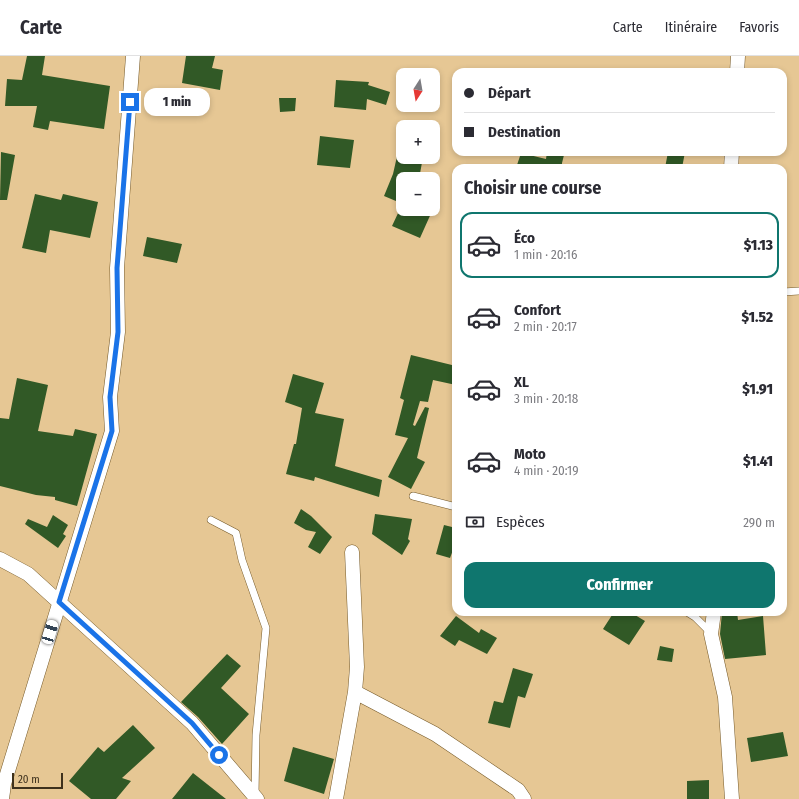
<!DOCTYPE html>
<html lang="fr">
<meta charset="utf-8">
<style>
:root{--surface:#fff;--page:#f2f2f3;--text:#2b2b33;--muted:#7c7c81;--line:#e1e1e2;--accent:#0f766e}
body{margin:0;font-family:"Fira Sans Condensed",sans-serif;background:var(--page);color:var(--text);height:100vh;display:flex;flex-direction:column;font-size:15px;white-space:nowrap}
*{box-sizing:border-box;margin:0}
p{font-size:13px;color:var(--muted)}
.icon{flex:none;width:22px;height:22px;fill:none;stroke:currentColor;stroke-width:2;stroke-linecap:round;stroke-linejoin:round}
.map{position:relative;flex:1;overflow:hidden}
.sheet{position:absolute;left:452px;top:108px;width:335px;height:452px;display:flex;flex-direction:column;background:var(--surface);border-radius:12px;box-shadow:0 2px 6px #0003}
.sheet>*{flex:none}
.banner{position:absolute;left:452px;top:12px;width:335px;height:88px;border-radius:12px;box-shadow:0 2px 6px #0003;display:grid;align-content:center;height:88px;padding:0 12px;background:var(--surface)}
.needle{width:26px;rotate:191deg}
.controls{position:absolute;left:396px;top:12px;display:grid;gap:8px}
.controls a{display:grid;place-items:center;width:44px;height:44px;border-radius:8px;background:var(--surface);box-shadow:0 2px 6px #0003;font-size:20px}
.scale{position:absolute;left:12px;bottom:10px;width:51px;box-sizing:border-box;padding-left:4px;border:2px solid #3e311d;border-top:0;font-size:11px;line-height:14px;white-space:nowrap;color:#3e311d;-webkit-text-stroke:3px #e6c794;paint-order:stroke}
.end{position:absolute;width:18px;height:18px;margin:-9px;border:5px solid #1a73e8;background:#fff;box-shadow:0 0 0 2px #fff}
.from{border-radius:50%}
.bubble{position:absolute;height:28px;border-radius:12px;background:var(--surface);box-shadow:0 2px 6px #0003;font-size:13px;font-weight:800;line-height:28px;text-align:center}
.car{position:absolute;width:12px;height:24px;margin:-12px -6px;border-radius:5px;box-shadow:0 0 3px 1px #0007;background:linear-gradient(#fff 24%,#345 0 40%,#fff 0 76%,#345 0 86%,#fff 0)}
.banner b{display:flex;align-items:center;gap:14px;height:38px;font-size:15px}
.banner b+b{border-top:1px solid var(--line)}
.banner i{width:10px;height:10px;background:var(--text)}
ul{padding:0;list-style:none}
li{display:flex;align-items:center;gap:12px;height:66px;margin:0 8px 6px;padding:0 4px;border:2px solid transparent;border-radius:12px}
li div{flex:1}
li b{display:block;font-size:15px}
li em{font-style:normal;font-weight:800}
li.selected{border-color:var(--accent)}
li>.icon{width:36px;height:36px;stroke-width:1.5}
h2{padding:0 12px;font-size:18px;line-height:48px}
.pay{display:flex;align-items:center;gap:10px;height:44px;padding:0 12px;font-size:15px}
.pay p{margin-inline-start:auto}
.action{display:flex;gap:8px;margin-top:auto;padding:8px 12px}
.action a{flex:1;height:46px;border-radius:12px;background:var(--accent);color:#fff;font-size:16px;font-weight:800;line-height:46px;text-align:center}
header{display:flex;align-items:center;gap:24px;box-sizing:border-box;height:56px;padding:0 20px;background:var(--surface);border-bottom:1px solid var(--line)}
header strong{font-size:19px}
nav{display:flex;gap:22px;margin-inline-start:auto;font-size:14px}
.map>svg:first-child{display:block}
.building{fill:#315926}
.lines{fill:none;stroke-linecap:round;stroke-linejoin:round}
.lane-casing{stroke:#765a29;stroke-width:8}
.street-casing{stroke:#765a29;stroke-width:15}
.lane{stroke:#fff;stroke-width:7}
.street{stroke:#fff;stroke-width:14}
.route{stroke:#1a73e8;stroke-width:5}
</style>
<header>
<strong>Carte</strong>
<nav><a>Carte</a><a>Itinéraire</a><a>Favoris</a></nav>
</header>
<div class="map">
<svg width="799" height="743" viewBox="0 0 799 743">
<rect width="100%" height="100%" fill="#e6c794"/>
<path class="building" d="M27 0H45L42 19 110 30 104 73 50 65 48 74 33 71 37 50H5L7 23 22 24Z
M186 0H215L212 12 223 14 220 34 182 27Z
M336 24 369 26 368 29 390 36 386 49 367 43 366 54 334 51Z
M279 42H296L295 55 280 56Z
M320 80 354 84 350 112 317 109Z
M403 94V101H423L419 123H403V148L384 140 393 118 398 96H402Z
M1 96 15 99 7 144H0Z
M547 96H555L564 99 562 107V112H516L521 97 546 103Z
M668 96H685L682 112H665Z
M35 138 61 144 63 138 98 146 90 182 50 174 46 197 22 192Z
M400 153H433L420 182 392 170Z
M147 181 182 188 177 207 143 200Z
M411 299 456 310V329L433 324 428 346 420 345 413 369 415 370 425 351 429 352 417 402 425 406 411 433 388 421 408 382 395 379 404 344 400 342Z
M293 318 324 327 315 357 344 363 335 410 382 424 379 441 315 421 314 425 286 418 294 388H296L302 352 285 346Z
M17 322 48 329 38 375 73 380 75 373 97 378 77 450 55 444V441L36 439 0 430V362L9 363Z
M301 453 311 460 332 481 320 498 308 491 316 476 306 474 294 467Z
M375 458 412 463 408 483 410 485 402 499 372 478Z
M53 459 68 469 63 478 66 480 58 492 25 468 28 463 47 471Z
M444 469 456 472V486L450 502 436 498Z
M614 556H630L645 565 629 589 603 573Z
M722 556H737L738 564 763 560 766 599 725 603 720 578Z
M456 560 479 577 481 573 497 582 487 598 459 584 455 590 440 580Z
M660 590 674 593 672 606 657 604Z
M227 598 241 610 221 632 249 658 222 688 198 661 181 646Z
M513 612 533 618 525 642 518 640 510 672 488 667 494 645 503 647Z
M133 669 155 692 122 722 131 725 116 743H91L69 725 98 691 104 696Z
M783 676 788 700 751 706 747 682Z
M293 691 334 703 324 738 284 725Z
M193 717 226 743H172Z
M709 724V743H687V725Z"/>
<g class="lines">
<g class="lane-casing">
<path id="lane" d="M783 236 799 235
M413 440 456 451
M211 464 236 477 242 504 266 572 256 679 255 739
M687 556 695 561 711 577"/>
</g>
<g class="street-casing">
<path id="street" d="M737 16 738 0
M731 112 732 96
M0 503 28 518 192 667 257 743
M714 556 711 578 725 641 732 743
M355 636 435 678 518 734 524 743
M2 743 4 728 112 375 110 341 118 276 117 212 133 0
M336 743 355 636 357 611 352 496"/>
</g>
<use href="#lane" class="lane"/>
<use href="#street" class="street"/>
</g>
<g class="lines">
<path class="route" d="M130 46 117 212 118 276 110 341 112 375 59 546 192 667 219 699"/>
</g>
</svg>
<div class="controls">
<a><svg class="needle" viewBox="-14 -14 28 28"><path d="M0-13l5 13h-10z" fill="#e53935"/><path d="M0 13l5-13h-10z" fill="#7c7c81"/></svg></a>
<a>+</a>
<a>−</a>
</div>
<div class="scale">20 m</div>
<i class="end from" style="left:219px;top:699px"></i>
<i class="end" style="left:130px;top:46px"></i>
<div class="bubble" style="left:144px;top:32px;width:66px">1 min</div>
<i class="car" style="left:50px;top:576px;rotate:17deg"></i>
<div class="banner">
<b><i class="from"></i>Départ</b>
<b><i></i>Destination</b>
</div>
<section class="sheet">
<h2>Choisir une course</h2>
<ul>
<li class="selected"><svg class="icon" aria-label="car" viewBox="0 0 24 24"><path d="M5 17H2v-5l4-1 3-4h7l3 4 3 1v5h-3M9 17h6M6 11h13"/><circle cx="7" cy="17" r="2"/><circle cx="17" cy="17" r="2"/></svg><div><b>Éco</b><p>1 min · 20:16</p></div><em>$1.13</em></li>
<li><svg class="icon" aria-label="car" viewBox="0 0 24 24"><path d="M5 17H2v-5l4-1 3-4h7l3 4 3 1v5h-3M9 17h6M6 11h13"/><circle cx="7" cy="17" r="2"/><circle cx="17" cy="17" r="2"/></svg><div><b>Confort</b><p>2 min · 20:17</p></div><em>$1.52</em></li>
<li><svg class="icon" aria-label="car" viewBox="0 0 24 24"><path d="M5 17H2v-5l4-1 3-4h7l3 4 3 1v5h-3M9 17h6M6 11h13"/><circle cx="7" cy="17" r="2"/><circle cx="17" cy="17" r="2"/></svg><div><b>XL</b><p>3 min · 20:18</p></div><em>$1.91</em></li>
<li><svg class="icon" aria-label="car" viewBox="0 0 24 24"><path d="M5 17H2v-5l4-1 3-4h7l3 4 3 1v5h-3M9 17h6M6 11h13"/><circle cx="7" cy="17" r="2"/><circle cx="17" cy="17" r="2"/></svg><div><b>Moto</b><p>4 min · 20:19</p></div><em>$1.41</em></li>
</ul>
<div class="pay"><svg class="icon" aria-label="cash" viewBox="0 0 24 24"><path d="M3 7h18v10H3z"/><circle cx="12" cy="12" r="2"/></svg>Espèces<p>290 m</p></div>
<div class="action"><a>Confirmer</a></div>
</section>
</div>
